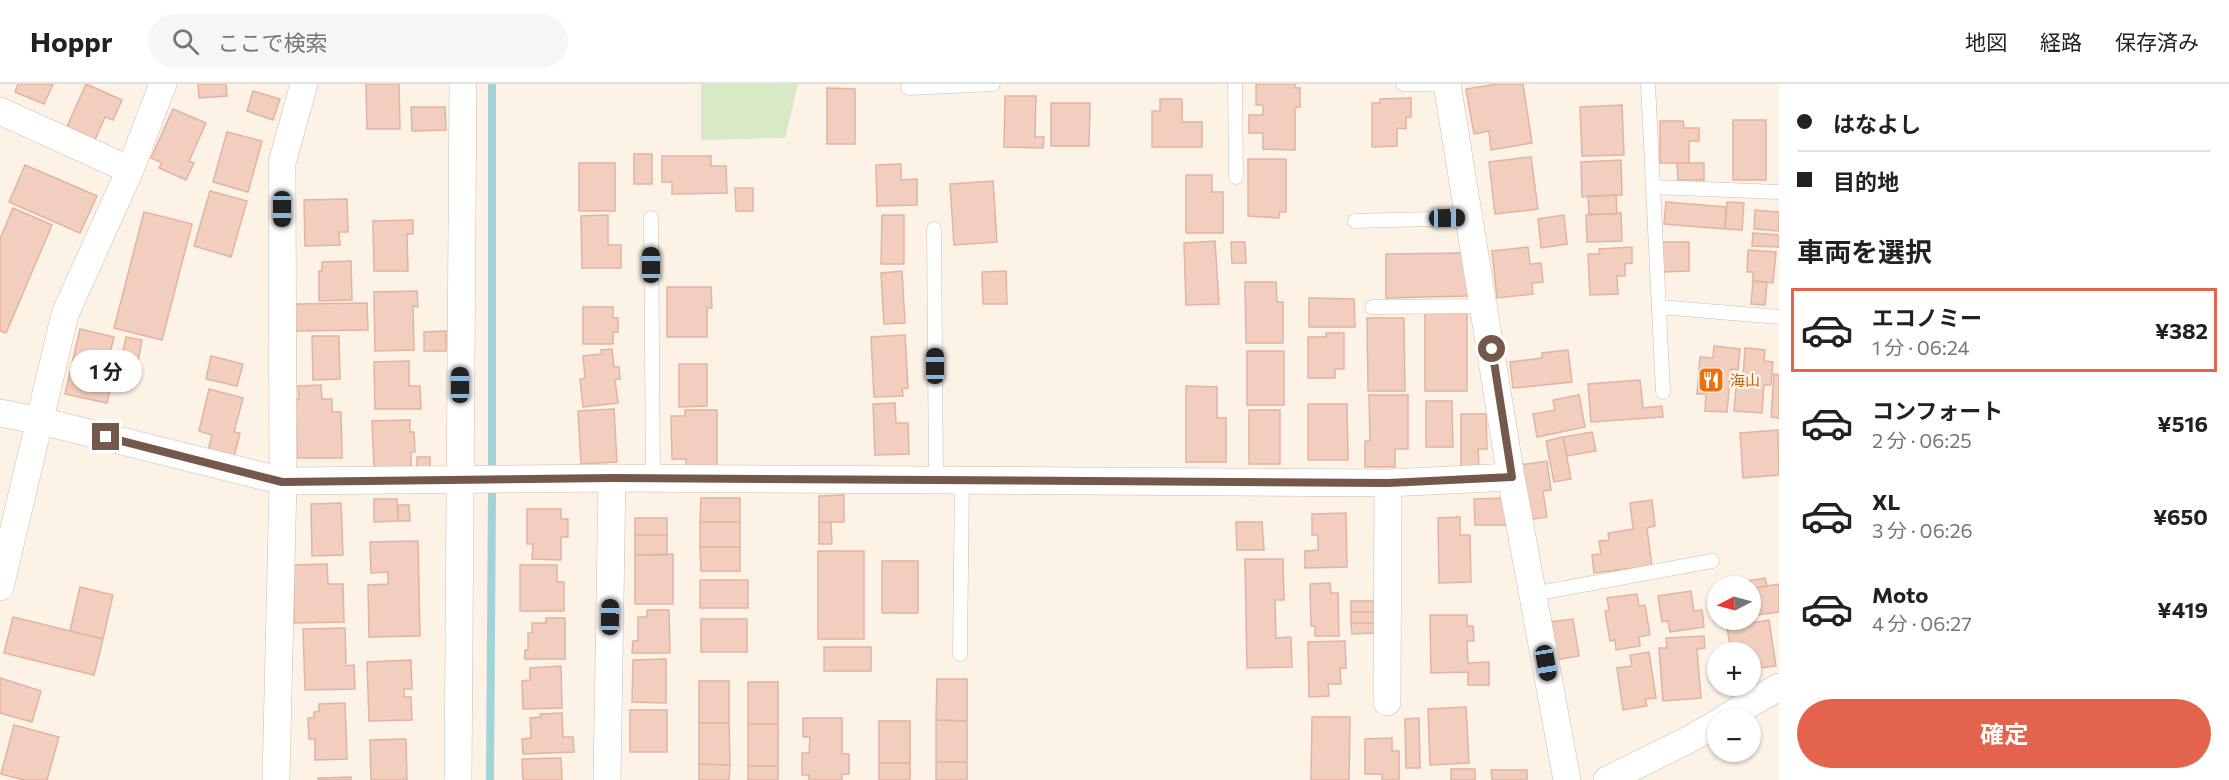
<!DOCTYPE html>
<html lang="ja">
<meta charset="utf-8">
<style>
:root{--surface:#fff;--page:#f6f6f6;--text:#222;--muted:#767676;--line:#e0e0e0;--accent:#e4634d}
body{margin:0;font-family:Commissioner,"Noto Sans JP",sans-serif;background:var(--page);color:var(--text);height:100vh;display:flex;flex-direction:column;font-size:22px;white-space:nowrap}
*{box-sizing:border-box;margin:0}
p{font-size:20px;color:var(--muted)}
.icon{flex:none;width:33px;height:33px;fill:none;stroke:currentColor;stroke-width:2;stroke-linecap:round;stroke-linejoin:round}
.map{position:relative;flex:1;overflow:hidden}
.side{display:flex;flex-direction:column;background:var(--surface);width:450px}
.side>*{flex:none}
.hud{display:grid;align-content:center;height:132px;padding:0 18px;background:var(--surface)}
.needle{width:39px;rotate:264deg}
.buttons{position:absolute;left:1707px;top:492px;display:grid;gap:12px}
.buttons a{display:grid;place-items:center;width:54px;height:54px;border-radius:50%;background:var(--surface);box-shadow:0 2px 4px #0004;font-size:30px}
.end{position:absolute;width:27px;height:27px;margin:-14px;border:8px solid #75574b;background:#fff;box-shadow:0 0 0 3px #fff}
.from{border-radius:50%}
.bubble{position:absolute;height:42px;border-radius:21px;background:var(--surface);box-shadow:0 2px 4px #0004;font-size:20px;font-weight:700;line-height:42px;text-align:center}
.car{position:absolute;width:18px;height:36px;margin:-18px -9px;border-radius:8px;box-shadow:0 0 4px 2px #0007;background:linear-gradient(#222 24%,#8ab4d8 0 40%,#222 0 76%,#8ab4d8 0 86%,#222 0)}
.hud b{display:flex;align-items:center;gap:21px;height:57px;font-size:22px}
.hud b+b{border-top:2px solid var(--line)}
.hud i{width:15px;height:15px;background:var(--text)}
ul{padding:0;list-style:none}
li{display:flex;align-items:center;gap:18px;height:84px;margin:0 12px 9px;padding:0 6px;border:3px solid transparent;border-radius:0px}
li div{flex:1}
li b{display:block;font-size:22px}
li em{font-style:normal;font-weight:700}
li.current{border-color:var(--accent)}
li>.icon{width:54px;height:54px;stroke-width:1.5}
h2{padding:0 18px;font-size:27px;line-height:72px}
.button{display:flex;gap:12px;margin-top:auto;padding:12px 18px}
.button a{flex:1;height:69px;border-radius:36px;background:var(--accent);color:#fff;font-size:24px;font-weight:700;line-height:69px;text-align:center}
header{display:flex;align-items:center;gap:36px;box-sizing:border-box;height:84px;padding:0 30px;background:var(--surface);border-bottom:2px solid var(--line)}
header strong{font-size:28px}
nav{display:flex;gap:33px;margin-inline-start:auto;font-size:21px}
.search{width:420px;height:54px;background:var(--page);display:flex;align-items:center;gap:15px;box-sizing:border-box;padding:0 21px;border-radius:33px;color:var(--muted);font-size:22px}
main{display:flex;flex:1;min-height:0}
.map>svg:first-child{display:block}
.green{fill:#d7eac5}
.lines{fill:none;stroke-linecap:round;stroke-linejoin:round}
.stream{stroke:#a1d3d7;stroke-width:8}
.building{fill:#f1cebe;stroke:#e4b39f;stroke-width:1.5}
.service-casing{stroke:#d0bbaf;stroke-width:15}
.minor-casing{stroke:#d0bbaf;stroke-width:28}
.service{stroke:#fff;stroke-width:14}
.minor{stroke:#fff;stroke-width:27}
.route{stroke:#75574b;stroke-width:8}
.labels{text-anchor:middle;dominant-baseline:central;stroke-width:4.5;stroke-linejoin:round;paint-order:stroke}
.food-label{font-size:15px;fill:#c56008;stroke:#fff6ed;text-anchor:start}
</style>
<header>
<strong>Hoppr</strong>
<div class="search"><svg class="icon" aria-label="search" viewBox="0 0 24 24"><circle cx="10" cy="10" r="6"/><path d="M15 15l6 6"/></svg>ここで検索</div>
<nav><a>地図</a><a>経路</a><a>保存済み</a></nav>
</header>
<main>
<div class="map">
<svg width="1779" height="696" viewBox="0 0 1779 696">
<rect width="100%" height="100%" fill="#fcf2e6"/>
<path class="green" d="M701 0H798L785 54 701 56Z"/>
<g class="lines">
<path class="stream" d="M492 0V384
M490 696 492 403"/>
</g>
<path class="building" d="M18 0H53L44 20 15 8Z
M86 0 122 16 113 36 105 33 94 58 66 45Z
M198 0H226L227 12 199 14Z
M366 0H399L400 45H367Z
M1256 0H1295V4H1300V23L1295 24V66L1263 65V49H1249V31H1263V21H1256Z
M1497 0H1523L1532 59 1491 66 1489 47 1474 50 1466 5Z
M827 4 855 5V60H827Z
M253 7 280 15 273 36 247 27Z
M1005 12H1036L1035 53H1044L1043 64 1004 63Z
M1411 14V33H1406V45L1397 44V62L1372 63V19H1380V15Z
M1160 15H1182V38H1202V63H1152V27H1160Z
M1051 19H1090L1089 62H1051Z
M1622 21 1624 71 1582 72 1580 23Z
M411 23H445L446 46 412 47Z
M173 25 206 39 189 77 194 79 186 96 159 84 162 79 151 74Z
M1733 36H1766V96H1733Z
M1660 37H1683L1684 44H1699V57H1689V79H1660Z
M227 48 262 57 248 108 213 98Z
M634 70H652V100H634Z
M662 72H711V82H726L727 109 672 110V98H662Z
M1531 73 1538 125 1495 130 1489 78Z
M1248 75H1286V128H1279V134L1248 132Z
M1621 76 1622 111 1582 113 1581 78Z
M579 79H615V127H579Z
M1677 79H1704V96H1678Z
M901 80V96L917 95V121L877 122 876 81Z
M25 81 97 112 80 149 9 118Z
M1186 91H1212V108H1223V149H1186Z
M993 97 997 158 954 161 950 100Z
M735 104H753V127H736Z
M210 107 247 117 231 173 194 162Z
M1616 111 1617 130H1589L1588 112Z
M347 115 348 148H339L340 161 305 162 304 116Z
M1666 118 1726 123 1725 145 1664 140Z
M1727 118 1744 119 1742 146 1725 145Z
M13 124 52 141 6 249 0 247V155Z
M1755 126 1779 128V147L1754 145Z
M144 128 192 140 162 256 114 244Z
M1621 129 1622 157 1587 158 1586 131Z
M608 131V161H621V184H582L581 132Z
M882 131H904V180H881Z
M1564 131 1567 160 1541 164 1538 135Z
M413 136V150H407L408 187H374L373 137Z
M1753 149 1779 151V163L1752 162Z
M1215 157 1219 220 1186 221 1184 159Z
M1231 158H1245L1246 179H1232Z
M1661 158H1689V187L1662 188Z
M1528 163 1530 180 1541 179 1543 198 1532 199 1533 210 1497 214 1492 167Z
M1632 163V179L1625 180V192H1617L1618 210 1590 211 1588 170H1600L1599 165Z
M1748 166 1776 168 1773 199 1753 197V188H1747Z
M1467 169 1468 212 1386 214V170Z
M351 177 352 216 319 217V187H322V178Z
M902 187 905 239 884 240 881 189Z
M1006 187 1007 220H983L982 188Z
M1753 197 1767 198 1765 221 1751 220Z
M1245 198H1276L1277 218H1283V259H1246Z
M667 203H711L712 224H707V253H667Z
M417 207 418 223 413 222 414 266 375 267 374 208Z
M1309 214 1354 215 1355 243H1309Z
M367 219 368 246 295 247V220Z
M583 223H613V234H618V248H613V260H583Z
M1425 229H1467V307H1425Z
M1367 234H1404L1405 307H1368Z
M80 245 114 253 110 269 118 271 107 319 65 310Z
M446 247V267H424V248Z
M1326 249H1344V285H1335V294H1308V253H1326Z
M905 251 908 304 902 305 903 312 874 313 871 253Z
M312 252H339L340 295 313 296Z
M126 253 142 256 136 288 119 284Z
M1714 262 1740 265 1738 286 1731 285 1727 328 1705 327 1706 310H1697L1700 273 1713 274Z
M1745 264 1765 266 1764 277 1773 278 1771 301H1764L1762 329 1734 327 1737 293H1743Z
M612 265 614 283H619L620 295 615 296 618 319 583 323 580 295 585 294 583 272 602 270 601 266Z
M1568 266 1572 298 1513 304 1510 278 1542 274V269Z
M1247 267H1284V321H1247Z
M211 272 243 280 237 302 206 295Z
M409 277V302H420L421 325H375L374 278Z
M679 280H707V322L679 323Z
M1774 290 1779 291V334L1771 333Z
M1640 296 1643 324 1662 322 1663 333 1591 338 1588 300Z
M321 301 322 315H332V328H341L342 374H297L296 315H299L298 302Z
M1186 302 1217 303V334H1226V378H1186Z
M209 305 243 314 234 348 240 349 234 373 208 367 212 351 199 347Z
M1369 311H1408V365H1395V383H1365V357H1370Z
M1579 311 1585 343 1537 353 1533 330 1555 326 1553 316Z
M1426 317H1452L1453 363H1426Z
M895 319 896 339H908L909 370 875 371 873 320Z
M1308 320H1347L1348 376H1308Z
M614 325 617 378 581 380 578 327Z
M685 326H717V382H686V375H672L671 332H685Z
M1249 326H1280V380H1249Z
M1461 330H1486L1487 365H1478L1479 384H1461Z
M410 336V348H414L415 368H411V383H374L372 337Z
M1778 346 1779 391 1743 394 1740 349Z
M1592 348 1596 367 1567 372 1563 353Z
M1563 353 1571 395 1554 398 1546 357Z
M417 373H430V383H417Z
M1547 377 1551 406 1543 407 1547 433 1528 436 1520 381Z
M844 411V438H819V412Z
M701 414H740V438H700Z
M1508 414V441H1475L1474 415Z
M374 415H397L398 437 374 438Z
M1652 416 1655 442 1647 444 1652 482 1594 489 1592 471 1601 470 1599 457 1609 456 1608 449 1633 445 1630 419Z
M341 419 343 471 312 472 311 420Z
M398 421H409L410 437H398Z
M527 425H561V435H568V453H561V476L532 475 533 460H527Z
M1346 429 1347 483 1305 484V467L1318 466V451H1312V430Z
M1460 433V451H1470L1471 498 1439 499 1438 434Z
M635 434H667V451H635Z
M700 438H740V463H700Z
M819 438H831L832 460H819Z
M1236 438H1262L1264 466H1237Z
M635 451H667V471H635Z
M418 457 420 552 369 553 368 501 388 500V488L371 489 370 458Z
M700 463H740V487H701Z
M818 467H864V555H818Z
M673 470V520H635V471Z
M1245 475H1283L1284 516H1275L1276 554 1291 553 1292 583 1247 584Z
M882 477H918V529H882Z
M327 480 328 500H343L344 538 294 539 293 481Z
M520 481H557V498H564V527H520Z
M1765 494 1767 502 1750 505V502H1728V500Z
M700 496H748V524H700Z
M1330 499 1331 509H1338L1339 552H1315V542H1311L1310 500Z
M1779 500V528L1750 532V505Z
M80 503 113 511 103 555 70 547Z
M1691 507 1694 527 1702 526 1704 543 1670 548 1668 537 1662 538 1658 512Z
M1637 510 1639 522 1645 521 1650 551 1639 553 1640 562 1616 566 1615 556 1610 557 1605 527 1609 526 1607 514Z
M1351 517H1374V528H1351Z
M647 526H669L670 569H632L633 557H638V533H647Z
M1351 528H1374V539H1351Z
M1430 531H1467V542H1473L1474 557H1467L1468 579 1489 578V601H1468V588L1431 589Z
M13 533 103 555 94 591 4 569Z
M546 534H565V575H525V566H528V549H532V539H546Z
M701 535H747V568H701Z
M1573 535 1579 572 1556 576 1550 538Z
M1769 536 1776 582 1750 585V568H1731L1727 543Z
M1351 539H1374V549L1352 550Z
M345 544 346 582 354 581 355 605 305 606 303 545Z
M1704 552 1705 564 1697 565 1701 614 1663 617 1659 564H1667L1666 554Z
M1345 557 1346 584H1340L1341 600H1328L1329 612 1309 613 1308 558Z
M824 563H871V587H824Z
M1649 568 1656 614 1645 615 1647 622 1623 626 1617 584 1632 582 1630 571Z
M666 575V619L632 618 633 576Z
M411 576 412 605H404V613H411L412 636 369 637 367 578Z
M561 582 562 624 523 625 522 597 530 596V584Z
M0 594 41 607 32 638 0 629Z
M937 595H967V637L936 636Z
M699 597H729V639H699Z
M748 598H778V640H748Z
M345 619 347 675 315 676V655H309L308 634H314V628L319 627V620Z
M1466 623 1469 679 1430 681 1428 625Z
M630 626H667V668H630Z
M562 629 563 653H573L574 668 523 670 522 655 531 654 530 634 541 633 540 630Z
M1312 633H1350L1349 696H1311Z
M803 634H842V670H849V690H842V696H809V691H802V669H809L810 653H803Z
M1419 634 1420 684H1406L1405 635Z
M936 636 967 637V678H936Z
M879 637H910V679H879Z
M699 639H729L730 681 699 680Z
M748 640H778V682H748Z
M14 641 59 653 47 696H24L1 690Z
M1392 654V667H1399V696H1382V690H1365V655Z
M406 655 407 696H371L370 656Z
M561 674 562 696H523L522 675Z
M936 678H967V696H936Z
M879 679H910V696H879Z
M699 680 730 681 729 696H699Z
M748 682H778V696H748Z
M1451 685H1475V696H1451Z
M1491 686H1527V696H1492Z
M351 693V696H318V694Z"/>
<g class="lines">
<g class="service-casing">
<path id="service" d="M1235 0 1236 93
M1403 0 1450 1
M1648 0 1663 308
M908 4 993 0
M1653 103 1779 108
M651 134 653 394
M1355 137 1470 134
M934 145 936 396
M1372 223 1485 222
M1659 223 1779 233
M1533 510 1712 477
M960 570 962 396"/>
</g>
<g class="minor-casing">
<path id="minor" d="M1447 0 1511 393 1567 696
M0 27 130 86
M0 329 41 337 283 397 612 394 1388 399 1511 393
M0 503 65 230 130 86 163 0
M1387 618 1388 399
M1725 634 1779 603
M276 696 283 397 282 79 304 0
M458 696 463 0
M607 696 612 394
M1607 696 1686 657 1718 639"/>
</g>
<use href="#service" class="service"/>
<use href="#minor" class="minor"/>
</g>
<g class="lines">
<path class="route" d="M106 353 282 398 612 394 1388 399 1512 393 1492 265"/>
</g>
<defs>
<g id="restaurant-square" transform="scale(1.35)"><rect x="-9" y="-9" width="18" height="18" rx="4" fill="#e8710a" stroke="#fff6ed"/><path d="M-5-6h1v4h1v-4h1v4h1v-4h1v5L-1.5 .5V6h-2V.5L-5-1ZM5-6V6H3V1.5H1.5Q1.5-4 5-6Z" fill="#fff"/></g>
</defs>
<g fill-rule="evenodd">
<use href="#restaurant-square" x="1711" y="296"/>
</g>
<g class="labels">
<g class="food-label">
<text x="1730" y="296">海山</text>
</g>
</g>
</svg>
<div class="buttons">
<a><svg class="needle" viewBox="-14 -14 28 28"><path d="M0-13l5 13h-10z" fill="#e53935"/><path d="M0 13l5-13h-10z" fill="#767676"/></svg></a>
<a>+</a>
<a>−</a>
</div>
<i class="end from" style="left:1492px;top:265px"></i>
<i class="end" style="left:106px;top:353px"></i>
<div class="bubble" style="left:70px;top:266px;width:72px">1 分</div>
<i class="car" style="left:282px;top:125px;rotate:180deg"></i>
<i class="car" style="left:1447px;top:134px;rotate:89deg"></i>
<i class="car" style="left:651px;top:181px;rotate:0deg"></i>
<i class="car" style="left:935px;top:282px;rotate:0deg"></i>
<i class="car" style="left:460px;top:301px;rotate:0deg"></i>
<i class="car" style="left:610px;top:533px;rotate:1deg"></i>
<i class="car" style="left:1546px;top:579px;rotate:170deg"></i>
</div>
<section class="side">
<div class="hud">
<b><i class="from"></i>はなよし</b>
<b><i></i>目的地</b>
</div>
<h2>車両を選択</h2>
<ul>
<li class="current"><svg class="icon" aria-label="car" viewBox="0 0 24 24"><path d="M5 17H2v-5l4-1 3-4h7l3 4 3 1v5h-3M9 17h6M6 11h13"/><circle cx="7" cy="17" r="2"/><circle cx="17" cy="17" r="2"/></svg><div><b>エコノミー</b><p>1 分 · 06:24</p></div><em>¥382</em></li>
<li><svg class="icon" aria-label="car" viewBox="0 0 24 24"><path d="M5 17H2v-5l4-1 3-4h7l3 4 3 1v5h-3M9 17h6M6 11h13"/><circle cx="7" cy="17" r="2"/><circle cx="17" cy="17" r="2"/></svg><div><b>コンフォート</b><p>2 分 · 06:25</p></div><em>¥516</em></li>
<li><svg class="icon" aria-label="car" viewBox="0 0 24 24"><path d="M5 17H2v-5l4-1 3-4h7l3 4 3 1v5h-3M9 17h6M6 11h13"/><circle cx="7" cy="17" r="2"/><circle cx="17" cy="17" r="2"/></svg><div><b>XL</b><p>3 分 · 06:26</p></div><em>¥650</em></li>
<li><svg class="icon" aria-label="car" viewBox="0 0 24 24"><path d="M5 17H2v-5l4-1 3-4h7l3 4 3 1v5h-3M9 17h6M6 11h13"/><circle cx="7" cy="17" r="2"/><circle cx="17" cy="17" r="2"/></svg><div><b>Moto</b><p>4 分 · 06:27</p></div><em>¥419</em></li>
</ul>
<div class="button"><a>確定</a></div>
</section>
</main>
